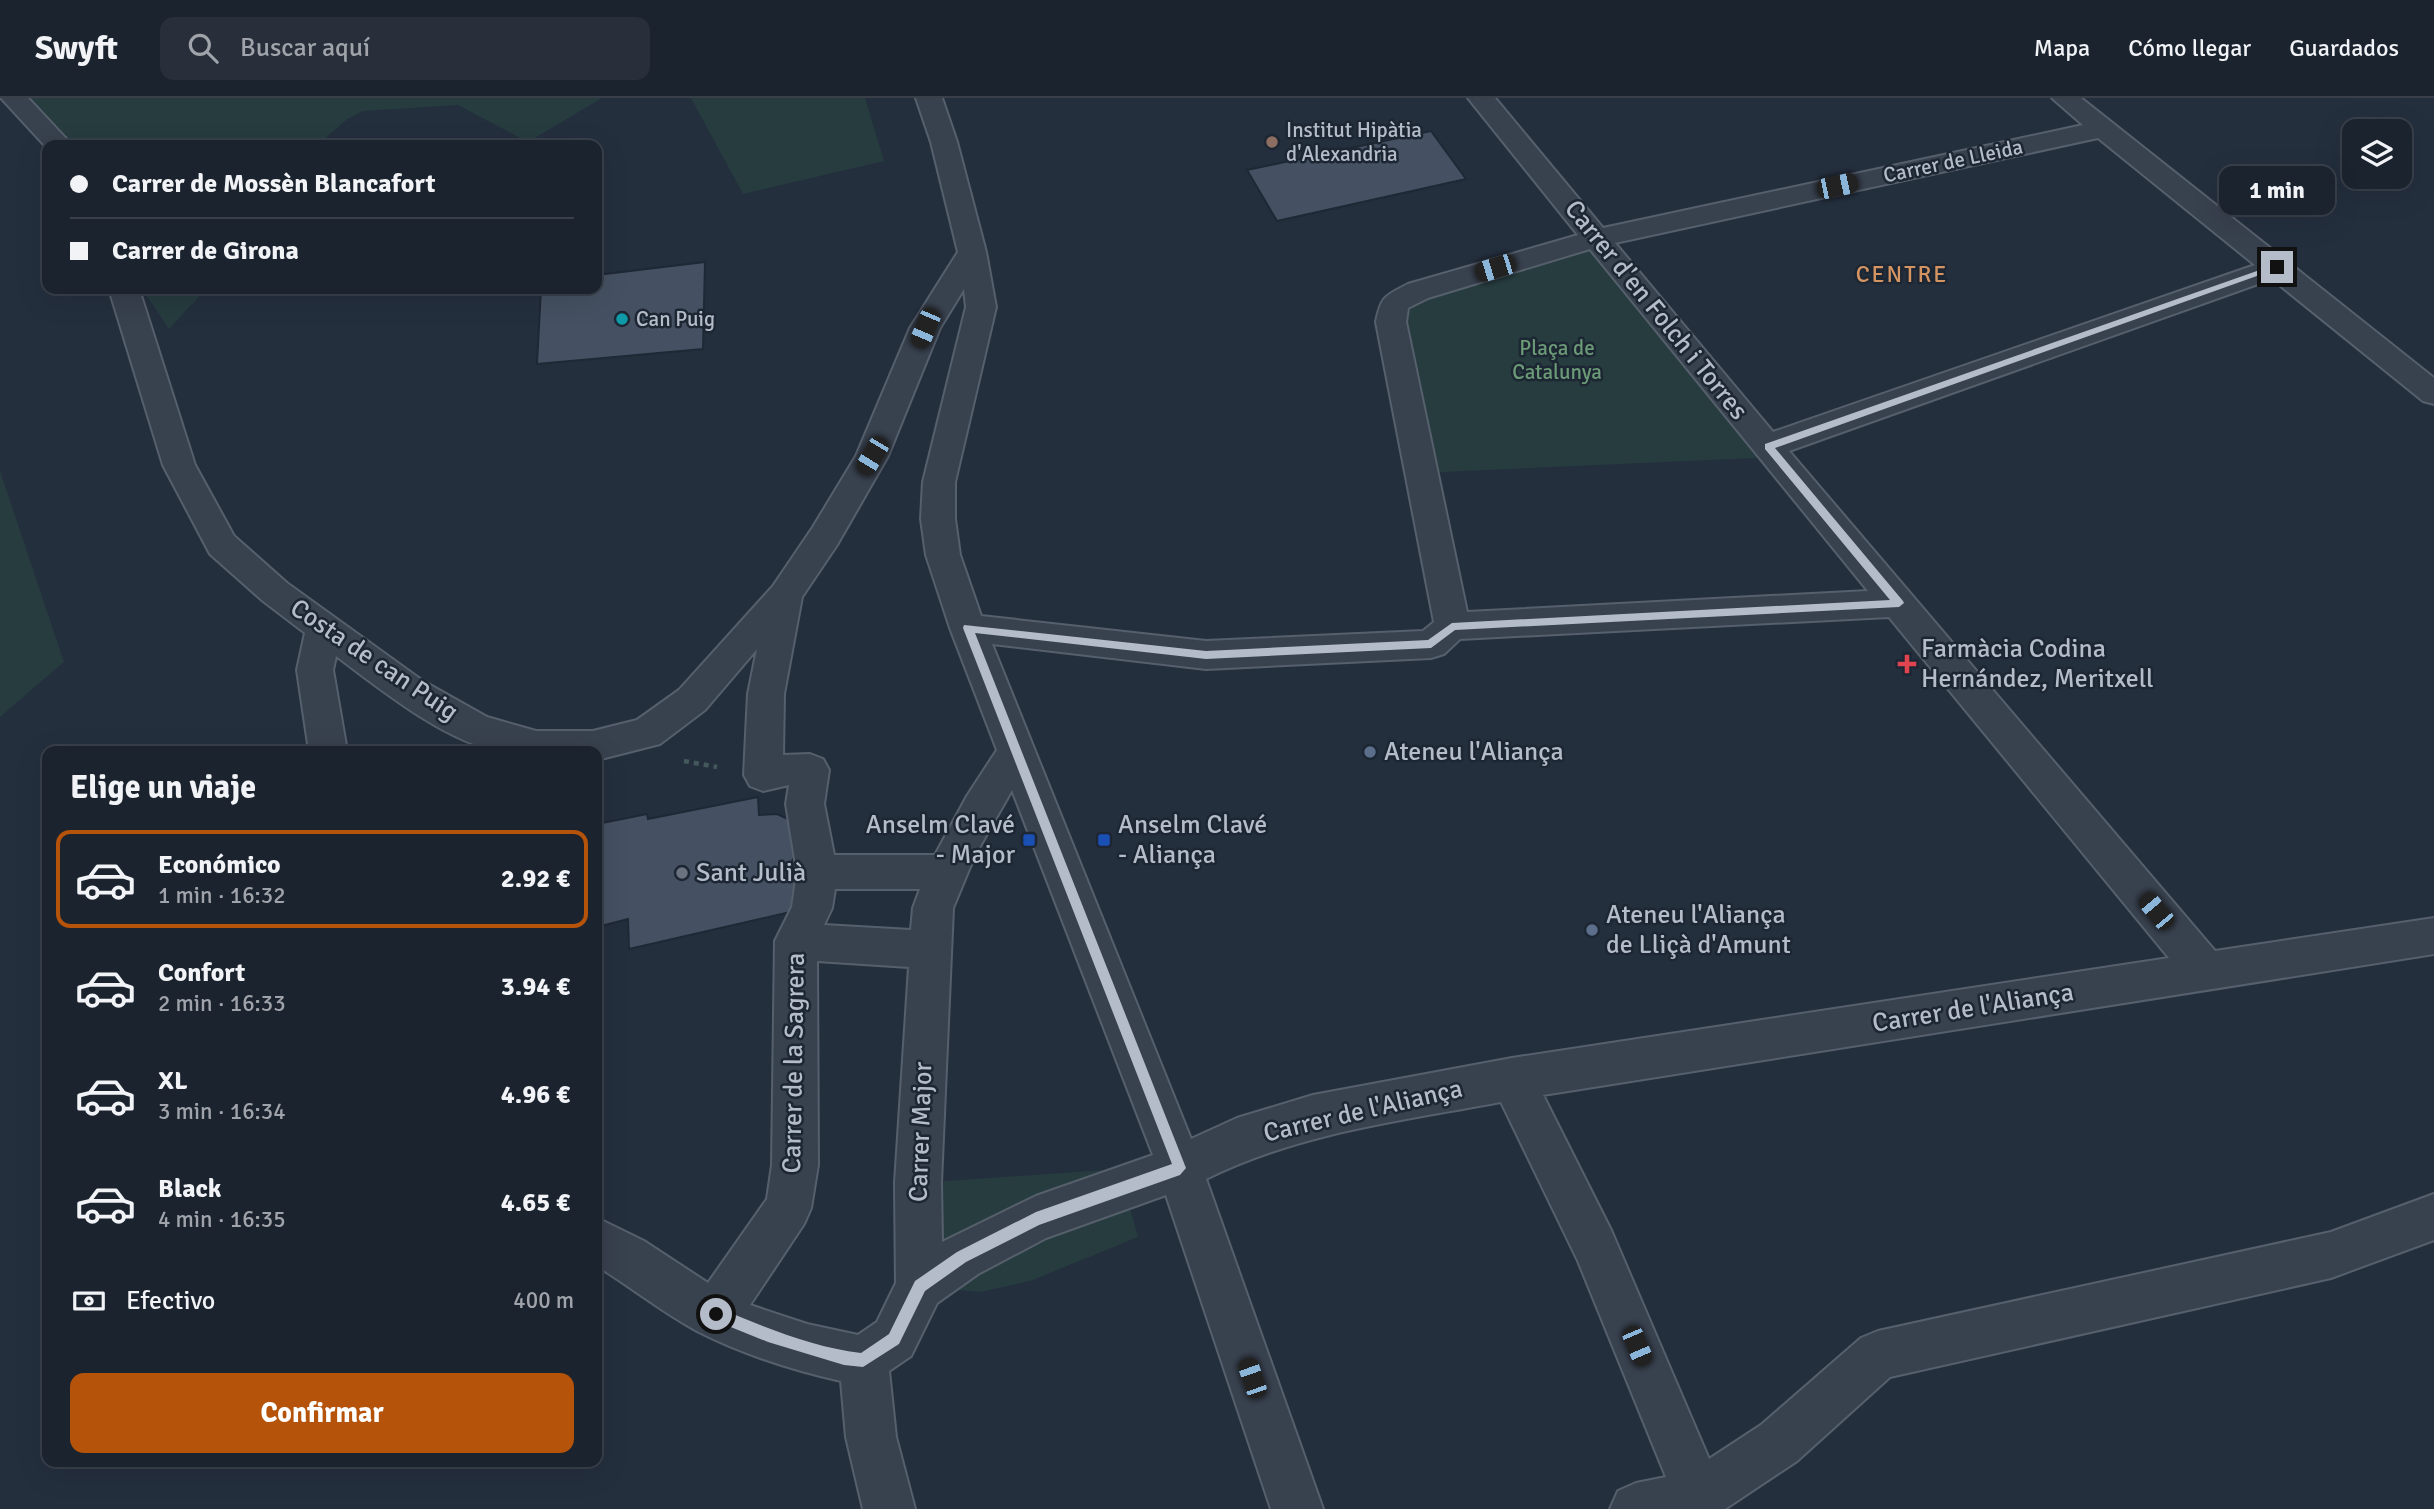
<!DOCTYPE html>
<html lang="es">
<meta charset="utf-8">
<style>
:root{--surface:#1b232e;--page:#282f3a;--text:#f1f3f6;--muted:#a0a4aa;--line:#39404a;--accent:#b45309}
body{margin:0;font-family:Signika,sans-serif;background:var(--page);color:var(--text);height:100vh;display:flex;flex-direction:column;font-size:26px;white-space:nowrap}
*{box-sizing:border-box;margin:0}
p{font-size:23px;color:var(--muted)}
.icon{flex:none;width:38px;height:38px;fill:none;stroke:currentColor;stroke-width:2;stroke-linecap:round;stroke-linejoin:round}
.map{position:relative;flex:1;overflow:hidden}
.details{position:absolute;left:42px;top:648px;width:560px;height:721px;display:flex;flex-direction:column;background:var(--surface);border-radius:14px;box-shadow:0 7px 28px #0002,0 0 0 2px var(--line)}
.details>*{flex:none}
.guide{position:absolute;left:42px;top:42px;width:560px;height:154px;border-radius:14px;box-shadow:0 7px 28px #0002,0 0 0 2px var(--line);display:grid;align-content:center;height:154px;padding:0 28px;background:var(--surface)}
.fabs{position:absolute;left:2342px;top:21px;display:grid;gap:14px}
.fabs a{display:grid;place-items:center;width:70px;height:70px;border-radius:14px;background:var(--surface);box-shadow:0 7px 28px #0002,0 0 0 2px var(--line);font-size:35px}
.end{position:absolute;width:32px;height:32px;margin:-16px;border:9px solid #b4bcc9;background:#111;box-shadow:0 0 0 4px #111}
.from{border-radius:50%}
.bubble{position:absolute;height:49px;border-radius:14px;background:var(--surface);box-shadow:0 7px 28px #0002,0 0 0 2px var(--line);font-size:23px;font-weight:800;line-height:49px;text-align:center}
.car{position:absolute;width:21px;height:42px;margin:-21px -10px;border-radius:9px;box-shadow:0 0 5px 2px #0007;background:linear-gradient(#222 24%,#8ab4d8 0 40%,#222 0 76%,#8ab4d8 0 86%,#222 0)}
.guide b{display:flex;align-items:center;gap:24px;height:66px;font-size:26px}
.guide b+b{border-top:2px solid var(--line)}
.guide i{width:18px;height:18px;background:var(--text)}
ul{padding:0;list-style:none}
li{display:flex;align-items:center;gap:21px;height:98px;margin:0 14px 10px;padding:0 14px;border:4px solid transparent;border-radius:14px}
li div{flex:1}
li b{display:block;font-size:26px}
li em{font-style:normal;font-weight:800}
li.on{border-color:var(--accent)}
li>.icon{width:63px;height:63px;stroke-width:1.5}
h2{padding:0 28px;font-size:32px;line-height:84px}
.pay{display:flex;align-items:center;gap:18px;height:77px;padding:0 28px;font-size:26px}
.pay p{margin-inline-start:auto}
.cta{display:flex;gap:14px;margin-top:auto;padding:14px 28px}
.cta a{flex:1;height:80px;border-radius:14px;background:var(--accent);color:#fff;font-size:28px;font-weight:800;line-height:80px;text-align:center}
header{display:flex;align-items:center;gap:42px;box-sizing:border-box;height:98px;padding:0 35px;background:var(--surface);border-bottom:2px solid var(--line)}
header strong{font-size:33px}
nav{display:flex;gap:38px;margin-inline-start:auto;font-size:24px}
.search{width:490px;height:63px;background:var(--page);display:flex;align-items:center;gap:18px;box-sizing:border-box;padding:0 24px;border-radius:14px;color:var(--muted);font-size:26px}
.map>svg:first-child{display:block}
.green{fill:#263c3f}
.building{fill:#455162;stroke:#1f2835;stroke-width:2}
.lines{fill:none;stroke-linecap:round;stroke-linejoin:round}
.minor-casing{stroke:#565f6c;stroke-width:4}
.path{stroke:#44595c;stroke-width:4.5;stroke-dasharray:5 5;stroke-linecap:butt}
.minor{fill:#38414e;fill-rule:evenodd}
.route{fill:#b4bcc9}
.education-dot{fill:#8d6e63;stroke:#1d2633;stroke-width:2.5}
.culture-dot{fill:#0f9aa8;stroke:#1d2633;stroke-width:2.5}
.health-dot{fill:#e0444e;stroke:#1d2633;stroke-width:2.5}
.service-dot{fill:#5c6f8a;stroke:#1d2633;stroke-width:2.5}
.transit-dot{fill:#1a4fb4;stroke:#1d2633;stroke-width:2.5}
.worship-dot{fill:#6b7280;stroke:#1d2633;stroke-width:2.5}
.labels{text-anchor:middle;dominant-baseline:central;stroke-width:5;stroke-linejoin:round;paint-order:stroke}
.far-poi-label{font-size:21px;fill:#b4bcc9;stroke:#1d2633;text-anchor:start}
.far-street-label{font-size:21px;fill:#b4bcc9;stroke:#1d2633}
.far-park-label{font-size:21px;fill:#6b9a76;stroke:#1d2633}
.far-neighbourhood-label{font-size:23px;letter-spacing:2px;fill:#d59563;stroke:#1d2633}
.street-label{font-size:26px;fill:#b4bcc9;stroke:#1d2633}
.poi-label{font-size:26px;fill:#b4bcc9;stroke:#1d2633;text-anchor:start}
</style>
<header>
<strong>Swyft</strong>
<div class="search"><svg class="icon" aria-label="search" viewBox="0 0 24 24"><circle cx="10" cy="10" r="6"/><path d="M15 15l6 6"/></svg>Buscar aquí</div>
<nav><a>Mapa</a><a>Cómo llegar</a><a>Guardados</a></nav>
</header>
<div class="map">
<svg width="2434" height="1411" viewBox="0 0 2434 1411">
<rect width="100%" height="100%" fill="#242f3e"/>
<path class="green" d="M14 0H602L528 44 458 7 363 13 347 21 318 47H59Z
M691 0H865L884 63 743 96Z
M1597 140 1776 359 1420 375 1394 205Z
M142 191H206L169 231Z
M0 373 64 564 0 619Z
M1119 1071 1138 1139 1030 1183 980 1194 920 1188 918 1085Z"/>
<path class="building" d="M1431 33 1466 81 1277 123 1247 72Z
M705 164 703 251 537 266 541 191H597V177Z
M758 699 759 717 777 716 788 721 797 736 798 754 789 767 767 775 795 770 799 812 629 851 628 821 597 829V726L647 716 648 721Z"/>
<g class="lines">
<g class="minor-casing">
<path id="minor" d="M1 0H28L72 47H47V50Z
M916 0H942L957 44 986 154 996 209 955 384V421L960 457 981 518 1206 543 1423 533 1434 524 1376 224C1381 198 1385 198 1408 186L1578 137 1468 0H1495L1603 130 2083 27 2052 0H2081L2434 280V306L2423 303 2272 181 1789 353 2215 853 2434 820V856L1543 997 1611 1132 1709 1361 1761 1327 1861 1240 1878 1233 2331 1134 2434 1096V1142L2331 1180 1890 1279 1797 1363 1725 1411H1610L1618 1393 1636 1385 1666 1379 1578 1163 1501 1004C1400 1023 1298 1035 1206 1081L1323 1411H1271L1166 1097 1046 1140 978 1176 937 1205 911 1258 889 1273 896 1339 915 1411H863L846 1339 841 1283C792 1272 742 1256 697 1233 662 1214 631 1189 597 1168V1120L644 1143 708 1185 767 1101 772 1067 775 843 792 809 797 774 786 706 789 687 763 693 750 688 744 677 748 596 757 551 705 612 660 646 597 662V653C565 653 530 657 499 653 445 644 379 590 336 558L333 572 347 653H309L297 572 305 535 263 503 210 456 163 367 109 191H139L195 367 234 438 287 485 423 583 487 619 536 633H593L637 622 679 592 773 488 813 429 856 358 910 230 958 154 931 44ZM2098 40 2255 167 1773 334 1615 145ZM1590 151 1868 493 1467 514 1406 224 1408 210 1428 200ZM964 191 966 209 923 384 921 421 926 457 950 530 997 652 967 698 935 757H834L824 706 829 672 823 661 810 656 783 657 784 596 802 499 837 447 888 358 940 230ZM1889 519 2169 860 1512 960 1313 997 1237 1020 1191 1041 992 546 1206 571 1431 560 1444 556 1460 541ZM1012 692 1153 1057 1036 1098 942 1144 941 1085 953 810 975 757ZM835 791H920L913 810 911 832 824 827 832 810ZM817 863 909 869 895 1085 896 1185 877 1224 858 1237 807 1226 750 1207 804 1126 811 1110 818 1067Z"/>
</g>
<path class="path" d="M684 663 717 669"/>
<use href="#minor" class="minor"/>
</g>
<path class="route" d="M2274 167 2282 169 1775 350 1903 503 1904 505 1899 509 1455 532 1431 550 1206 561 975 535 1186 1070 1180 1077 1039 1127 966 1164 925 1193 899 1246 863 1269 844 1267 768 1244 711 1221 709 1216 716 1209C762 1228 811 1249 861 1255L889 1236 915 1183 957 1154 1036 1114 1172 1066 963 530 964 527 1206 553 1428 542 1452 525 1890 502 1765 351V346Z"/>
<circle class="education-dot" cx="1272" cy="44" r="7"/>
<circle class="culture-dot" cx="622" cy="221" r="7"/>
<path class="health-dot" d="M1903.5 555.5h7v7h7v7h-7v7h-7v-7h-7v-7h7z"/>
<g class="service-dot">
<circle cx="1370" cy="654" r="7"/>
<circle cx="1592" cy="832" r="7"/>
</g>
<g class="transit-dot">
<rect x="1022" y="735" width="14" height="14" rx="3.5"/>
<rect x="1097" y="735" width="14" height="14" rx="3.5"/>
</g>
<circle class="worship-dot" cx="682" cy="775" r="7"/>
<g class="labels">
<g class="far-poi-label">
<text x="1286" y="32">Institut Hipàtia<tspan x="1286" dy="24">d'Alexandria</tspan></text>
<text x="636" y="221">Can Puig</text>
</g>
<g class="far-street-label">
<text transform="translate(1953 63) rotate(-12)">Carrer de Lleida</text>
</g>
<g class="far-park-label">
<text x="1557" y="250">Plaça de<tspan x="1557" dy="24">Catalunya</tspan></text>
</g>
<g class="far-neighbourhood-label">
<text x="1902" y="176">CENTRE</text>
</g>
<g class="street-label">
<text transform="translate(1656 212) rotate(51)">Carrer d'en Folch i Torres</text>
<text transform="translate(374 562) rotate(34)">Costa de can Puig</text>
<text transform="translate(1973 910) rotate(-9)">Carrer de l'Aliança</text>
<text transform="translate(794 965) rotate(-89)">Carrer de la Sagrera</text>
<text transform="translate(1363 1013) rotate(-13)">Carrer de l'Aliança</text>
<text transform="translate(921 1034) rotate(-88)">Carrer Major</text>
</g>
<g class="poi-label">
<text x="1921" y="551">Farmàcia Codina<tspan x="1921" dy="30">Hernández, Meritxell</tspan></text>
<text x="1384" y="654">Ateneu l'Aliança</text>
<text x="1015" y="727" text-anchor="end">Anselm Clavé<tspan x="1015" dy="30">- Major</tspan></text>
<text x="1118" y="727">Anselm Clavé<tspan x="1118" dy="30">- Aliança</tspan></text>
<text x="696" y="775">Sant Julià</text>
<text x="1606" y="817">Ateneu l'Aliança<tspan x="1606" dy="30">de Lliçà d'Amunt</tspan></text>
</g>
</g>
</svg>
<div class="fabs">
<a><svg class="icon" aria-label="layers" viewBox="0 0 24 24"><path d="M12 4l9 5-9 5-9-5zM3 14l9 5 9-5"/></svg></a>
</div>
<i class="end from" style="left:716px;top:1216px"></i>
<i class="end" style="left:2277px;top:169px"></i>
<div class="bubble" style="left:2219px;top:68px;width:116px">1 min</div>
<i class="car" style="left:1837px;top:88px;rotate:78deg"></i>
<i class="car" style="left:1495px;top:170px;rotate:253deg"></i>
<i class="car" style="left:925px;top:230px;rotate:203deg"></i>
<i class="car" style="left:872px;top:358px;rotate:211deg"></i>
<i class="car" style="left:2156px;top:813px;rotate:320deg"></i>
<i class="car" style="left:1637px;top:1248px;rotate:157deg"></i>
<i class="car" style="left:1252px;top:1280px;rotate:341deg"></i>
<div class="guide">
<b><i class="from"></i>Carrer de Mossèn Blancafort</b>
<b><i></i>Carrer de Girona</b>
</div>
<section class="details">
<h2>Elige un viaje</h2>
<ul>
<li class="on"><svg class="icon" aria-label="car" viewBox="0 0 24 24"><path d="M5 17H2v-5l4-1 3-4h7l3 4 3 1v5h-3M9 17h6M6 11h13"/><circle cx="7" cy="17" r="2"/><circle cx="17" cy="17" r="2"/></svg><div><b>Económico</b><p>1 min · 16:32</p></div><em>2.92 €</em></li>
<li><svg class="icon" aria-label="car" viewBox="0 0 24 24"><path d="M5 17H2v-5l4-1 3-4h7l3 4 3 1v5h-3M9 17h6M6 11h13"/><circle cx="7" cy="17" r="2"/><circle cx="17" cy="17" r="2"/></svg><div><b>Confort</b><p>2 min · 16:33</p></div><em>3.94 €</em></li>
<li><svg class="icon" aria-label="car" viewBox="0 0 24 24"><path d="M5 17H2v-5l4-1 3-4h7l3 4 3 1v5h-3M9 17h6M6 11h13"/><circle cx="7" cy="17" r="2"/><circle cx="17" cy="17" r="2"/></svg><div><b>XL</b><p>3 min · 16:34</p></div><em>4.96 €</em></li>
<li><svg class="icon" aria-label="car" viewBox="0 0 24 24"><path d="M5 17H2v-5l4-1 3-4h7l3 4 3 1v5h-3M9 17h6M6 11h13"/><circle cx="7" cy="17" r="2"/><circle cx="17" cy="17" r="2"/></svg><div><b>Black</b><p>4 min · 16:35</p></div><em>4.65 €</em></li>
</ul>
<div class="pay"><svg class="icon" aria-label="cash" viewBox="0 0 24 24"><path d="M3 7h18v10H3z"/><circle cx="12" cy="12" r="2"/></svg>Efectivo<p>400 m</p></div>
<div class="cta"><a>Confirmar</a></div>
</section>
</div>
